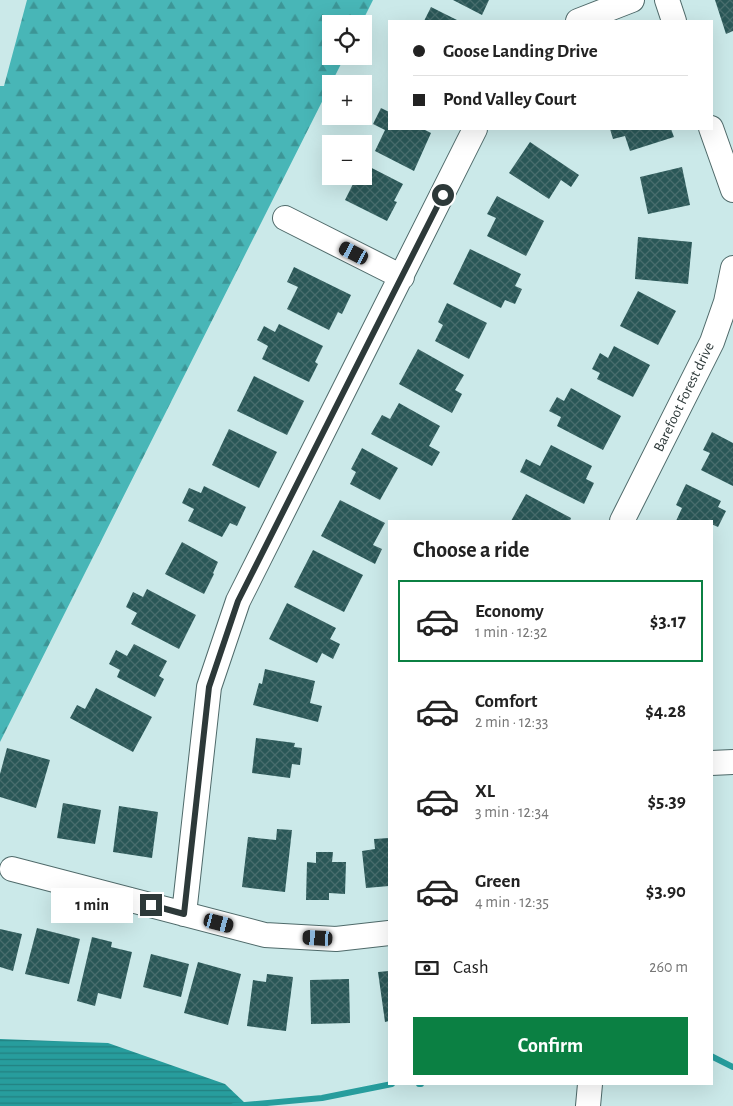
<!DOCTYPE html>
<meta charset="utf-8">
<style>
:root{--surface:#fff;--page:#f2f2f2;--text:#222;--muted:#767676;--line:#e0e0e0;--accent:#0b8043}
body{margin:0;font-family:"Alegreya Sans",sans-serif;background:var(--page);color:var(--text);height:100vh;display:flex;flex-direction:column;font-size:19px;white-space:nowrap}
*{box-sizing:border-box;margin:0}
p{font-size:16px;color:var(--muted)}
.icon{flex:none;width:28px;height:28px;fill:none;stroke:currentColor;stroke-width:2;stroke-linecap:round;stroke-linejoin:round}
.map{position:relative;flex:1;overflow:hidden}
.panel{position:absolute;left:388px;top:520px;width:325px;height:565px;display:flex;flex-direction:column;background:var(--surface);border-radius:0px;box-shadow:0 5px 20px #0002}
.panel>*{flex:none}
.top-card{position:absolute;left:388px;top:20px;width:325px;height:110px;border-radius:0px;box-shadow:0 5px 20px #0002;display:grid;align-content:center;height:110px;padding:0 25px;background:var(--surface)}
.tools{position:absolute;left:322px;top:15px;display:grid;gap:10px}
.tools a{display:grid;place-items:center;width:50px;height:50px;border-radius:0px;background:var(--surface);box-shadow:0 5px 20px #0002;font-size:25px}
.end{position:absolute;width:22px;height:22px;margin:-11px;border:6px solid #2d3939;background:#fff;box-shadow:0 0 0 2px #fff}
.from{border-radius:50%}
.bubble{position:absolute;height:35px;border-radius:0px;background:var(--surface);box-shadow:0 5px 20px #0002;font-size:16px;font-weight:700;line-height:35px;text-align:center}
.car{position:absolute;width:15px;height:30px;margin:-15px -8px;border-radius:6px;box-shadow:0 0 4px 1px #0007;background:linear-gradient(#222 24%,#8ab4d8 0 40%,#222 0 76%,#8ab4d8 0 86%,#222 0)}
.top-card b{display:flex;align-items:center;gap:18px;height:48px;font-size:19px}
.top-card b+b{border-top:1px solid var(--line)}
.top-card i{width:12px;height:12px;background:var(--text)}
ul{padding:0;list-style:none}
li{display:flex;align-items:center;gap:15px;height:82px;margin:0 10px 8px;padding:0 15px;border:2px solid transparent;border-radius:0px}
li div{flex:1}
li b{display:block;font-size:19px}
li em{font-style:normal;font-weight:700}
li.current{border-color:var(--accent)}
li>.icon{width:45px;height:45px;stroke-width:1.5}
h2{padding:0 25px;font-size:22px;line-height:60px}
.pay{display:flex;align-items:center;gap:12px;height:55px;padding:0 25px;font-size:19px}
.pay p{margin-inline-start:auto}
.button{display:flex;gap:10px;margin-top:auto;padding:10px 25px}
.button a{flex:1;height:58px;border-radius:0px;background:var(--accent);color:#fff;font-size:20px;font-weight:700;line-height:58px;text-align:center}
.map>svg:first-child{display:block}
.forest{fill:url(#forest-firs)}
.water{fill:url(#water-rules)}
.lines{fill:none;stroke-linecap:round;stroke-linejoin:round}
.stream{stroke:#279d9d;stroke-width:6}
.building{fill:url(#building-cross-hatch)}
.minor-casing{stroke:#4f6a6a;stroke-width:26}
.minor{stroke:#fff;stroke-width:24}
.route{stroke:#2d3939;stroke-width:6}
.labels{text-anchor:middle;dominant-baseline:central;stroke-width:5;stroke-linejoin:round;paint-order:stroke}
.street-label{font-size:15px;fill:#2d3939;stroke:#fff}
</style>
<div class="map">
<svg width="733" height="1106" viewBox="0 0 733 1106">
<defs>
<pattern id="forest-firs" width="22" height="20" patternUnits="userSpaceOnUse" patternTransform="scale(1.25)"><rect width="22" height="20" fill="#48b6b7"/><path d="M5 1l3.5 6h-7zM16 11l3.5 6h-7z" fill="#3c9596"/></pattern>
<pattern id="water-rules" width="6" height="5" patternUnits="userSpaceOnUse" patternTransform="scale(1.25)"><rect width="6" height="5" fill="#279d9d"/><path d="M0 2.5h6" fill="none" stroke="#228181"/></pattern>
<pattern id="building-cross-hatch" width="8" height="8" patternUnits="userSpaceOnUse" patternTransform="scale(1.25)"><rect width="8" height="8" fill="#2a5757"/><path d="M0 0l8 8M0 8l8-8" fill="none" stroke="#486d6d"/></pattern>
</defs>
<rect width="100%" height="100%" fill="#cbe9e9"/>
<path class="forest" d="M27 0H373L361 24H331V56H345L0 742V86H4Z"/>
<path class="water" d="M0 1039 108 1043 225 1084 246 1104 244 1106H0Z"/>
<g class="lines">
<path class="stream" d="M711 1056 733 1067
M419 1084H421
M234 1106 322 1098 392 1084"/>
</g>
<path class="building" d="M453 0H489L482 15Z
M715 0H733V31L726 34Z
M431 7 459 21H424Z
M381 108 389 112V129H423L431 133 414 171 375 151 385 130 373 124Z
M610 129H671L674 137 630 151 625 136 613 139Z
M530 142 579 175 571 187 561 180 549 199 509 173Z
M364 164 403 184 394 201 397 202 387 221 345 200 357 176H364Z
M682 167 690 205 648 214 640 177Z
M497 196 544 221 526 256 487 236 496 218 487 214Z
M638 237 692 242 688 284 635 279Z
M470 249 521 274 515 286 522 289 515 304 505 300 501 308 453 284Z
M294 267 351 295 342 314 338 312 329 330 287 309 298 287 287 282Z
M638 291 676 311 658 345 620 326Z
M447 303 487 323 469 359 435 341 443 325 438 322Z
M279 324 323 346 315 362 318 364 309 382 262 359 268 346 257 340 264 326 275 332Z
M614 346 650 365 633 397 597 379 600 373 592 369 600 353 608 358Z
M418 349 464 375 455 390 462 394 452 413 399 384Z
M254 376 304 401 287 435 237 411Z
M571 388 621 416 603 450 557 426 561 417 549 411 557 397 564 401Z
M399 403 440 426 429 446 440 452 432 466 371 434 382 415 390 419Z
M229 429 277 452 259 488 212 465Z
M712 432 733 443V486L701 470 710 453 703 450Z
M551 445 592 466 586 479 594 483 584 504 520 472 526 459 540 466Z
M362 448 398 468 380 500 350 484 356 472 351 469Z
M686 484 721 501 718 507 726 511 718 527 711 524V521H676L682 508 676 505Z
M204 486 246 507 237 526 230 523 222 537 188 521 194 509 182 503 189 488 201 493Z
M526 494 571 518 570 521H511Z
M340 500 385 523 373 545 382 549 375 564 321 536Z
M182 542 218 562 213 573 214 574 204 594 165 574Z
M313 550 363 575 344 612 294 587Z
M147 589 196 615 179 649 131 624 137 613 126 607 133 592 143 597Z
M287 603 336 628 330 639 340 644 333 659 322 653 317 663 269 639Z
M134 644 167 661 159 676 164 679 155 697 117 677 120 670 109 664 116 650 127 656Z
M265 669 315 681 310 703 322 706 318 722 253 705 259 683 262 684Z
M96 688 152 717 133 752 70 718 77 705 85 709Z
M256 738 295 743 294 747 302 748 300 765 292 764 290 778 252 773Z
M7 748 50 760 36 808 0 797V774Z
M63 803 101 810 95 844 57 838Z
M119 806 158 812 152 858 113 852Z
M277 829 292 830 285 892 242 887 248 837 276 840Z
M389 838V886L366 888 362 851 375 849 374 839Z
M316 852H333L332 862H346L345 894 329 893V900H306L307 862 316 863Z
M37 928 80 939 69 984 25 974Z
M0 929 22 934 13 971 0 967Z
M92 937 112 942 111 947 132 952 121 999 98 993 95 1006 77 1001Z
M151 954 189 964 181 997 143 987Z
M198 962 241 974 228 1025 184 1013Z
M389 971V1021L385 1022 378 972Z
M267 974 293 977 286 1031 247 1026 253 980 266 982Z
M349 979 350 1023 311 1024 310 980Z"/>
<g class="lines">
<g class="minor-casing">
<path id="minor" d="M667 0 674 21
M578 21 632 0
M711 128 733 190
M285 218 402 277
M622 521 712 342 726 302 733 268
M711 763 733 762
M12 869 265 935 336 939 389 933
M184 914 209 687 238 601 475 129
M588 1106 590 1084"/>
</g>
<use href="#minor" class="minor"/>
</g>
<g class="lines">
<path class="route" d="M151 905 184 914 209 687 238 601 443 195"/>
</g>
<g class="labels">
<g class="street-label">
<text transform="translate(684 397) rotate(-64)">Barefoot Forest drive</text>
</g>
</g>
</svg>
<div class="tools">
<a><svg class="icon" aria-label="locate" viewBox="0 0 24 24"><circle cx="12" cy="12" r="6"/><path d="M12 2v4M12 18v4M2 12h4M18 12h4"/></svg></a>
<a>+</a>
<a>−</a>
</div>
<i class="end from" style="left:443px;top:195px"></i>
<i class="end" style="left:151px;top:905px"></i>
<div class="bubble" style="left:51px;top:888px;width:82px">1 min</div>
<i class="car" style="left:354px;top:253px;rotate:297deg"></i>
<i class="car" style="left:219px;top:923px;rotate:105deg"></i>
<i class="car" style="left:318px;top:938px;rotate:273deg"></i>
<div class="top-card">
<b><i class="from"></i>Goose Landing Drive</b>
<b><i></i>Pond Valley Court</b>
</div>
<section class="panel">
<h2>Choose a ride</h2>
<ul>
<li class="current"><svg class="icon" aria-label="car" viewBox="0 0 24 24"><path d="M5 17H2v-5l4-1 3-4h7l3 4 3 1v5h-3M9 17h6M6 11h13"/><circle cx="7" cy="17" r="2"/><circle cx="17" cy="17" r="2"/></svg><div><b>Economy</b><p>1 min · 12:32</p></div><em>$3.17</em></li>
<li><svg class="icon" aria-label="car" viewBox="0 0 24 24"><path d="M5 17H2v-5l4-1 3-4h7l3 4 3 1v5h-3M9 17h6M6 11h13"/><circle cx="7" cy="17" r="2"/><circle cx="17" cy="17" r="2"/></svg><div><b>Comfort</b><p>2 min · 12:33</p></div><em>$4.28</em></li>
<li><svg class="icon" aria-label="car" viewBox="0 0 24 24"><path d="M5 17H2v-5l4-1 3-4h7l3 4 3 1v5h-3M9 17h6M6 11h13"/><circle cx="7" cy="17" r="2"/><circle cx="17" cy="17" r="2"/></svg><div><b>XL</b><p>3 min · 12:34</p></div><em>$5.39</em></li>
<li><svg class="icon" aria-label="car" viewBox="0 0 24 24"><path d="M5 17H2v-5l4-1 3-4h7l3 4 3 1v5h-3M9 17h6M6 11h13"/><circle cx="7" cy="17" r="2"/><circle cx="17" cy="17" r="2"/></svg><div><b>Green</b><p>4 min · 12:35</p></div><em>$3.90</em></li>
</ul>
<div class="pay"><svg class="icon" aria-label="cash" viewBox="0 0 24 24"><path d="M3 7h18v10H3z"/><circle cx="12" cy="12" r="2"/></svg>Cash<p>260 m</p></div>
<div class="button"><a>Confirm</a></div>
</section>
</div>
